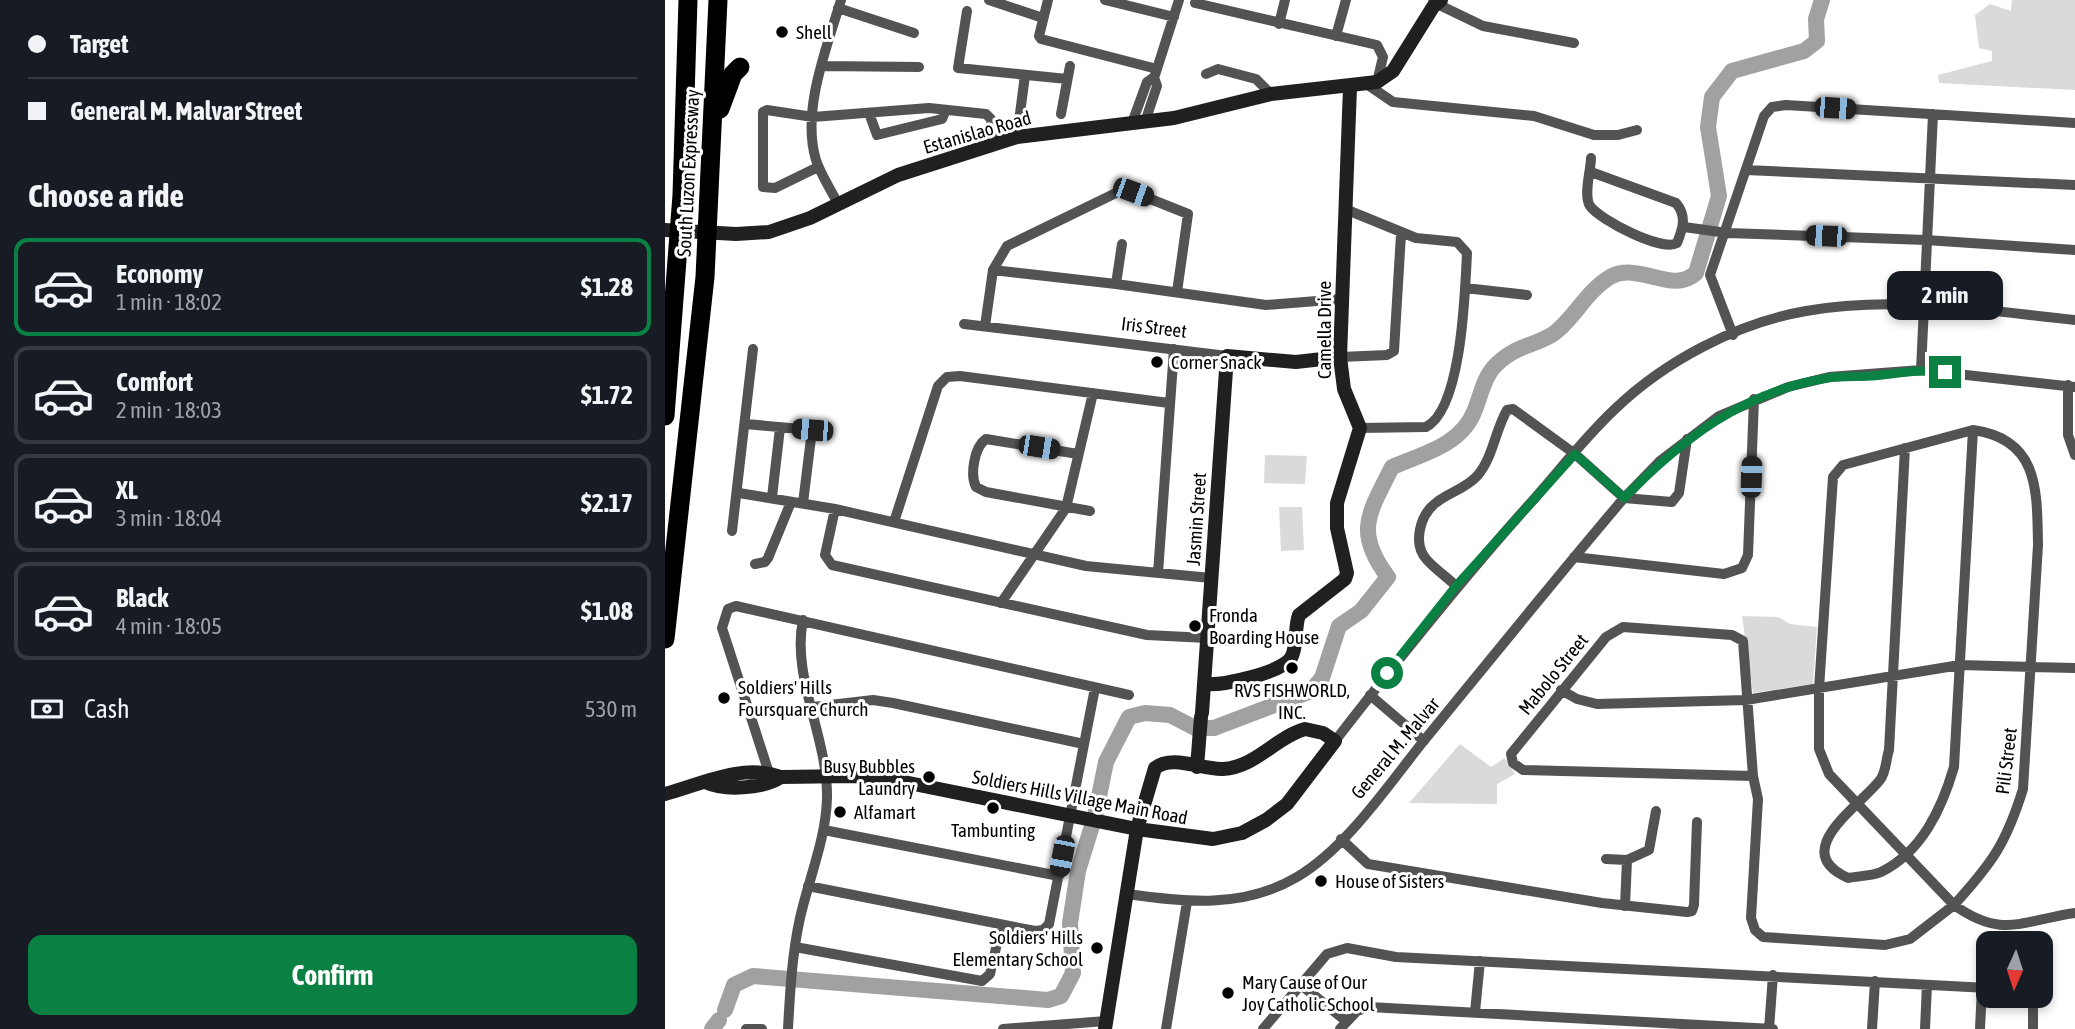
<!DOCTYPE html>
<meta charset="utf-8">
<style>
:root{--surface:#171b24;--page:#242831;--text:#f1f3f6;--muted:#9ea1a6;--line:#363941;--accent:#0b8043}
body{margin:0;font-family:"Asap Condensed",sans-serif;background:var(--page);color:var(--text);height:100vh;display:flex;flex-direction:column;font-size:26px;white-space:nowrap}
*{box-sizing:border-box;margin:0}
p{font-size:23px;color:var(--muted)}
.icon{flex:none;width:38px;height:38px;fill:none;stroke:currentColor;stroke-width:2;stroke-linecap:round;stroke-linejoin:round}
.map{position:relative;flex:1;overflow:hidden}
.details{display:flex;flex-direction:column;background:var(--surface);width:665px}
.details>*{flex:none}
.banner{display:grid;align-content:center;height:154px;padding:0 28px;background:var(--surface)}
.needle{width:46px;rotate:183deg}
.controls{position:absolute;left:1311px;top:931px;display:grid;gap:14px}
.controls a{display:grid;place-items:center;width:77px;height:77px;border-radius:14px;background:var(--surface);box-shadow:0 4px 10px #0003;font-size:35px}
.end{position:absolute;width:32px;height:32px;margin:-16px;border:9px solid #0b8043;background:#fff;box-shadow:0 0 0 4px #fff}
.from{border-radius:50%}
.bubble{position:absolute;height:49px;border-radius:14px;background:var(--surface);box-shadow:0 4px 10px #0003;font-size:23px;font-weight:700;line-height:49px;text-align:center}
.car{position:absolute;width:21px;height:42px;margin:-21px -10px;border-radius:9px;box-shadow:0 0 5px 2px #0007;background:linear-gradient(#222 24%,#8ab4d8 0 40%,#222 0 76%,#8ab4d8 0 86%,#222 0)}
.banner b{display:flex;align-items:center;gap:24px;height:66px;font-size:26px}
.banner b+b{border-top:2px solid var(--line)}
.banner i{width:18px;height:18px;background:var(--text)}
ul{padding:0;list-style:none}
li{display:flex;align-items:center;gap:21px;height:98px;margin:0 14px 10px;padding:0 14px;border:4px solid var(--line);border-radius:14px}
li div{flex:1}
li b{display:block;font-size:26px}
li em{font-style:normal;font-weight:700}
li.on{border-color:var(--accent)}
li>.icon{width:63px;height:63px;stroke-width:1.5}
h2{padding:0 28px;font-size:32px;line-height:84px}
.pay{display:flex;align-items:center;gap:18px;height:77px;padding:0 28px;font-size:26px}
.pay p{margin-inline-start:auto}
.cta{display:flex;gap:14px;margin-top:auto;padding:14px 28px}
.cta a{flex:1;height:80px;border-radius:14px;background:var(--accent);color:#fff;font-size:28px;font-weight:700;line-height:80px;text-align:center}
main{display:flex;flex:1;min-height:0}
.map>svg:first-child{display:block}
.green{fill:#dadada}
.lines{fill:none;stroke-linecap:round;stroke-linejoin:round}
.river{stroke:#a1a1a1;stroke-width:16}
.street{stroke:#535353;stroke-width:10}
.secondary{stroke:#202020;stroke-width:14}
.highway{stroke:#000;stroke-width:19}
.route{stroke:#0b8043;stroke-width:9}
.poi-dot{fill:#000;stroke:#fff;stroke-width:2.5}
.labels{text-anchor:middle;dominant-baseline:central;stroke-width:6;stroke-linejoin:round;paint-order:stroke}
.poi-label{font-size:19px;fill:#000;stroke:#fff;text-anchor:start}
.street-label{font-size:19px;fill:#000;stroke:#fff}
</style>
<main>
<section class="details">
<div class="banner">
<b><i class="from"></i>Target</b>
<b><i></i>General M. Malvar Street</b>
</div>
<h2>Choose a ride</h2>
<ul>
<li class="on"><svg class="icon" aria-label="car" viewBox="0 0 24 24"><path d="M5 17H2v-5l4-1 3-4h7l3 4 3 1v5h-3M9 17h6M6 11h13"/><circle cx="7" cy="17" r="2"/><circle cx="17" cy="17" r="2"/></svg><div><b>Economy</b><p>1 min · 18:02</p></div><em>$1.28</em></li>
<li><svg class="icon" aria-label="car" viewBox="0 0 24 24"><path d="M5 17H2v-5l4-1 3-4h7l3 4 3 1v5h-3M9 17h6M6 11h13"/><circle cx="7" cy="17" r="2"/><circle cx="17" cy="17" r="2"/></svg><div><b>Comfort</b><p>2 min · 18:03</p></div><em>$1.72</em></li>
<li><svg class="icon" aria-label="car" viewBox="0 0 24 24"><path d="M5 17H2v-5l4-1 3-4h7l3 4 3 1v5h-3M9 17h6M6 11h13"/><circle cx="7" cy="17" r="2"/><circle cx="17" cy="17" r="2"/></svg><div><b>XL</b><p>3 min · 18:04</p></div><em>$2.17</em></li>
<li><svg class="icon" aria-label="car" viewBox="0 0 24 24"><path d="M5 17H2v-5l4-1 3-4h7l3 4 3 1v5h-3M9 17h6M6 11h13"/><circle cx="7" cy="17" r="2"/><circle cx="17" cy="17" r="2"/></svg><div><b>Black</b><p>4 min · 18:05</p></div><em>$1.08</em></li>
</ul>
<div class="pay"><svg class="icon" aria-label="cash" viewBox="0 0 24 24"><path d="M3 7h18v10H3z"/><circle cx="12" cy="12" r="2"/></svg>Cash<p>530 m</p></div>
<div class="cta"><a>Confirm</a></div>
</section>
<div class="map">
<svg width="1410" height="1029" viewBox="0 0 1410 1029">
<rect width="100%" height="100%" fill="#fff"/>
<path class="green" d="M1347 0H1410V90L1274 83 1273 75 1327 61V51L1314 48 1310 15 1325 4 1346 11Z
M600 455 642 456 640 484 599 483Z
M614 507H637L639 550 616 551Z
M1077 616 1113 617 1125 624 1152 627 1148 684 1088 693Z
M795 744 826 767 840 758 850 774 832 784V804L744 803Z"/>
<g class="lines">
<path class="river" d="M60 1010 69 985 88 976 383 1000 396 996 408 973 405 923 413 871 430 816 441 762 464 717 480 713 505 715 530 728H549L646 691 657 678 674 626 696 611 723 577C688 531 705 512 727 467 757 454 796 445 809 412 815 398 818 380 828 368 850 343 875 346 892 331 912 314 922 291 945 277 974 261 1007 295 1031 273L1054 196 1043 127 1047 97 1067 71 1139 51 1152 41 1151 19 1157 0
M47 1029 54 1020"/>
<path class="street" d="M324 0 378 18
M383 0 374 36 376 39 492 69
M440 0 509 17
M768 2 818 26 909 43
M530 3 712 45 718 57 712 82
M173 8 249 33
M302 11 293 68 402 79
M614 24 620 0
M671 36 681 0
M158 66 254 67
M541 74 553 69 591 79 606 94
M490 75 514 0
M703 85 728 102 869 116 929 135H953L972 130
M204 113 212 135 277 119 281 110
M396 114 405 66
M467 123 482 82 489 77 492 86 480 122
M352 137 360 75
M153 167 110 188 98 187V112L102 110 148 117 264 108 321 114 326 119 328 143
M1081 170 1410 185
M926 172 1011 203C1022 216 1018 228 1012 243 997 252 935 220 925 206 918 195 926 170 926 158
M173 204C166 190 156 175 151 160 136 111 162 47 176 0
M680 209 751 238 792 242 802 253C800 291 797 409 761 427L695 428
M1019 227 1062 233 1261 240 1410 250
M328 270 451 284 601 305 677 299
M451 284 457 244
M800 288 862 295
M299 324 562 356
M320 326 328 270 342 246 455 191 468 192 523 214 512 292
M1068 335 1045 275 1099 116 1107 107 1121 105 1410 123
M675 357 722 355 729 351 736 234
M1256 370 1268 114
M1403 385V435L1410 455
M81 424 147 430 138 503
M1308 430C1374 439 1372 490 1373 545L1358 789C1341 844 1327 863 1289 905L1164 774 1154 749V689L1168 477 1178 465Z
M1240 448 1224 750C1221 759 1221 773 1215 780 1194 807 1123 851 1183 878 1193 876 1207 876 1216 872 1257 852 1277 808 1289 767L1308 430
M413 454 321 439C309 447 305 475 311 487L321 492 425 511
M74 493 170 509 421 566 546 578
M107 497 115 428
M170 509 160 555 167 565 482 635 542 638
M229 522 273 386 282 377 295 376 504 403
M67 531 88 349
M909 557 1059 574 1077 568 1083 555 1089 399
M90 564 100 562 103 558 126 502
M493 573 509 349
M791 586C782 577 771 570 762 560 747 544 755 514 772 502 785 492 802 488 813 475 828 457 830 431 842 410L848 409 910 454 959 498 1007 502 1014 493 1022 439
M336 603 401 508 428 393
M896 690 912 699 932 704 1081 700 1295 665 1410 668
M705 695 759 741
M148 707 208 700 228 703 419 744
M670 741C732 661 794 583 861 508 891 475 918 439 950 409 1000 361 1072 323 1141 311 1229 295 1322 311 1410 320
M104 773 57 628 63 609 71 606 464 695
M1088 776 858 770 848 763 846 754 941 637 958 627 1067 635 1078 641 1088 776 1093 799 1086 918 1090 930 1098 937 1220 945 1245 939 1289 905C1337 939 1356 921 1410 913
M159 830 394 876
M676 839 703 864 937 903 1022 912 1027 911 1029 905 1032 822
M941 859 962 860 960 906
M962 860 984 850 991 811
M143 886 370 931 378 930 384 924 430 688
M462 894C520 902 578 909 632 877 680 849 722 787 757 743 824 661 891 578 959 498L995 461 1054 416 1123 387 1164 377 1256 370 1410 387
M130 947 317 981 325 974 336 926
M636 985 681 1021
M1368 996V1029
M810 1012 815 961
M81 1029H97
M123 1029C125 992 127 954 135 918 144 878 161 839 162 798 163 737 126 677 138 620
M338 1029 441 1021
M501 1029 522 902
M598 1029 662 954 682 948 731 957 1323 988
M675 1029 692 1011 704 1007 1108 1029
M1104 1029 1108 975
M1207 1029 1210 981
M1260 1029 1262 985
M1315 1029 1317 987"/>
<path class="secondary" d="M0 230 71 234 104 232 145 218 233 175 352 137 509 118 606 94 712 82 728 71 768 7 776 0
M539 684C557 686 616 673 626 658 633 646 629 628 634 615L680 579 682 573 672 528V503L695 428 679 389 675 357 685 87
M537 713 562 356 631 362 675 357
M532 767 536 717
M40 782C59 791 98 789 116 777
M0 794C37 784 77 763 116 777L188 776 229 780 472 829 548 839 577 833 601 820 622 804 670 741 658 733 640 729C611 737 591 767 558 769 537 770 508 754 490 768L472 829 440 1029"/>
<path class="highway" d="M55 109 68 74 75 67
M0 416 17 195 23 0
M0 639 40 277 53 0"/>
</g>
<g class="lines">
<path class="route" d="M722 673 791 586 910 454 959 498C1017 439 1079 391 1163 378 1177 376 1192 377 1206 376 1232 374 1254 369 1280 372"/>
</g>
<g class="poi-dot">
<circle cx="117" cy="32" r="7"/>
<circle cx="492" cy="362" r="7"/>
<circle cx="530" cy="626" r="7"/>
<circle cx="627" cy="668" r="7"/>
<circle cx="59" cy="698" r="7"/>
<circle cx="264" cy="777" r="7"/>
<circle cx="328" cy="808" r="7"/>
<circle cx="175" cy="812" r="7"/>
<circle cx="656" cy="881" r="7"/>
<circle cx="432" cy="948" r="7"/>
<circle cx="563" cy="993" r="7"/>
</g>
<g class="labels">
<g class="poi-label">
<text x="131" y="32">Shell</text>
<text x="506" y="362">Corner Snack</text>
<text x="544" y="615">Fronda<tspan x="544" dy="22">Boarding House</tspan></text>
<text x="73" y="687">Soldiers' Hills<tspan x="73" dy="22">Foursquare Church</tspan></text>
<text x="627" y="690" text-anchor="middle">RVS FISHWORLD,<tspan x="627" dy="22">INC.</tspan></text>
<text x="250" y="766" text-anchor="end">Busy Bubbles<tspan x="250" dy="22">Laundry</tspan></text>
<text x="189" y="812">Alfamart</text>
<text x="328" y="830" text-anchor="middle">Tambunting</text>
<text x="670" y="881">House of Sisters</text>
<text x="418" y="937" text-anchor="end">Soldiers' Hills<tspan x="418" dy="22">Elementary School</tspan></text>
<text x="577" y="982">Mary Cause of Our<tspan x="577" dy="22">Joy Catholic School</tspan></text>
</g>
<g class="street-label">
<text transform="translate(312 132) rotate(-16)">Estanislao Road</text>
<text transform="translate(23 173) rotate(-87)">South Luzon Expressway</text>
<text transform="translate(489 327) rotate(7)">Iris Street</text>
<text transform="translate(659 330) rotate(-90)">Camella Drive</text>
<text transform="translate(531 519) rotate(-86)">Jasmin Street</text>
<text transform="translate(888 674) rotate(-51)">Mabolo Street</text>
<text transform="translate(730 748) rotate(-50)">General M. Malvar</text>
<text transform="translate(1341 761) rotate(-83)">Pili Street</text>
<text transform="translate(415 797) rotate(11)">Soldiers Hills Village Main Road</text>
</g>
</g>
</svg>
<div class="controls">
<a><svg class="needle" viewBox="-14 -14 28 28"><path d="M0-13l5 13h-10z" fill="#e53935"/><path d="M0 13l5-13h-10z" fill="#9ea1a6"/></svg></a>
</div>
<i class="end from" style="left:722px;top:673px"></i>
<i class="end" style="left:1280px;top:372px"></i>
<div class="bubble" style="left:1222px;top:271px;width:116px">2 min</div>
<i class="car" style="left:1170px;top:108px;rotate:94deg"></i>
<i class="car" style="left:468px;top:192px;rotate:110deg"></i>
<i class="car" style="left:1161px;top:236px;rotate:272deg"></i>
<i class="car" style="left:147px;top:430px;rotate:275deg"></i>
<i class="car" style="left:374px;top:447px;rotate:99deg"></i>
<i class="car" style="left:1086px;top:477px;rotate:2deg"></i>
<i class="car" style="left:397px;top:856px;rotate:191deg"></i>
</div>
</main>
